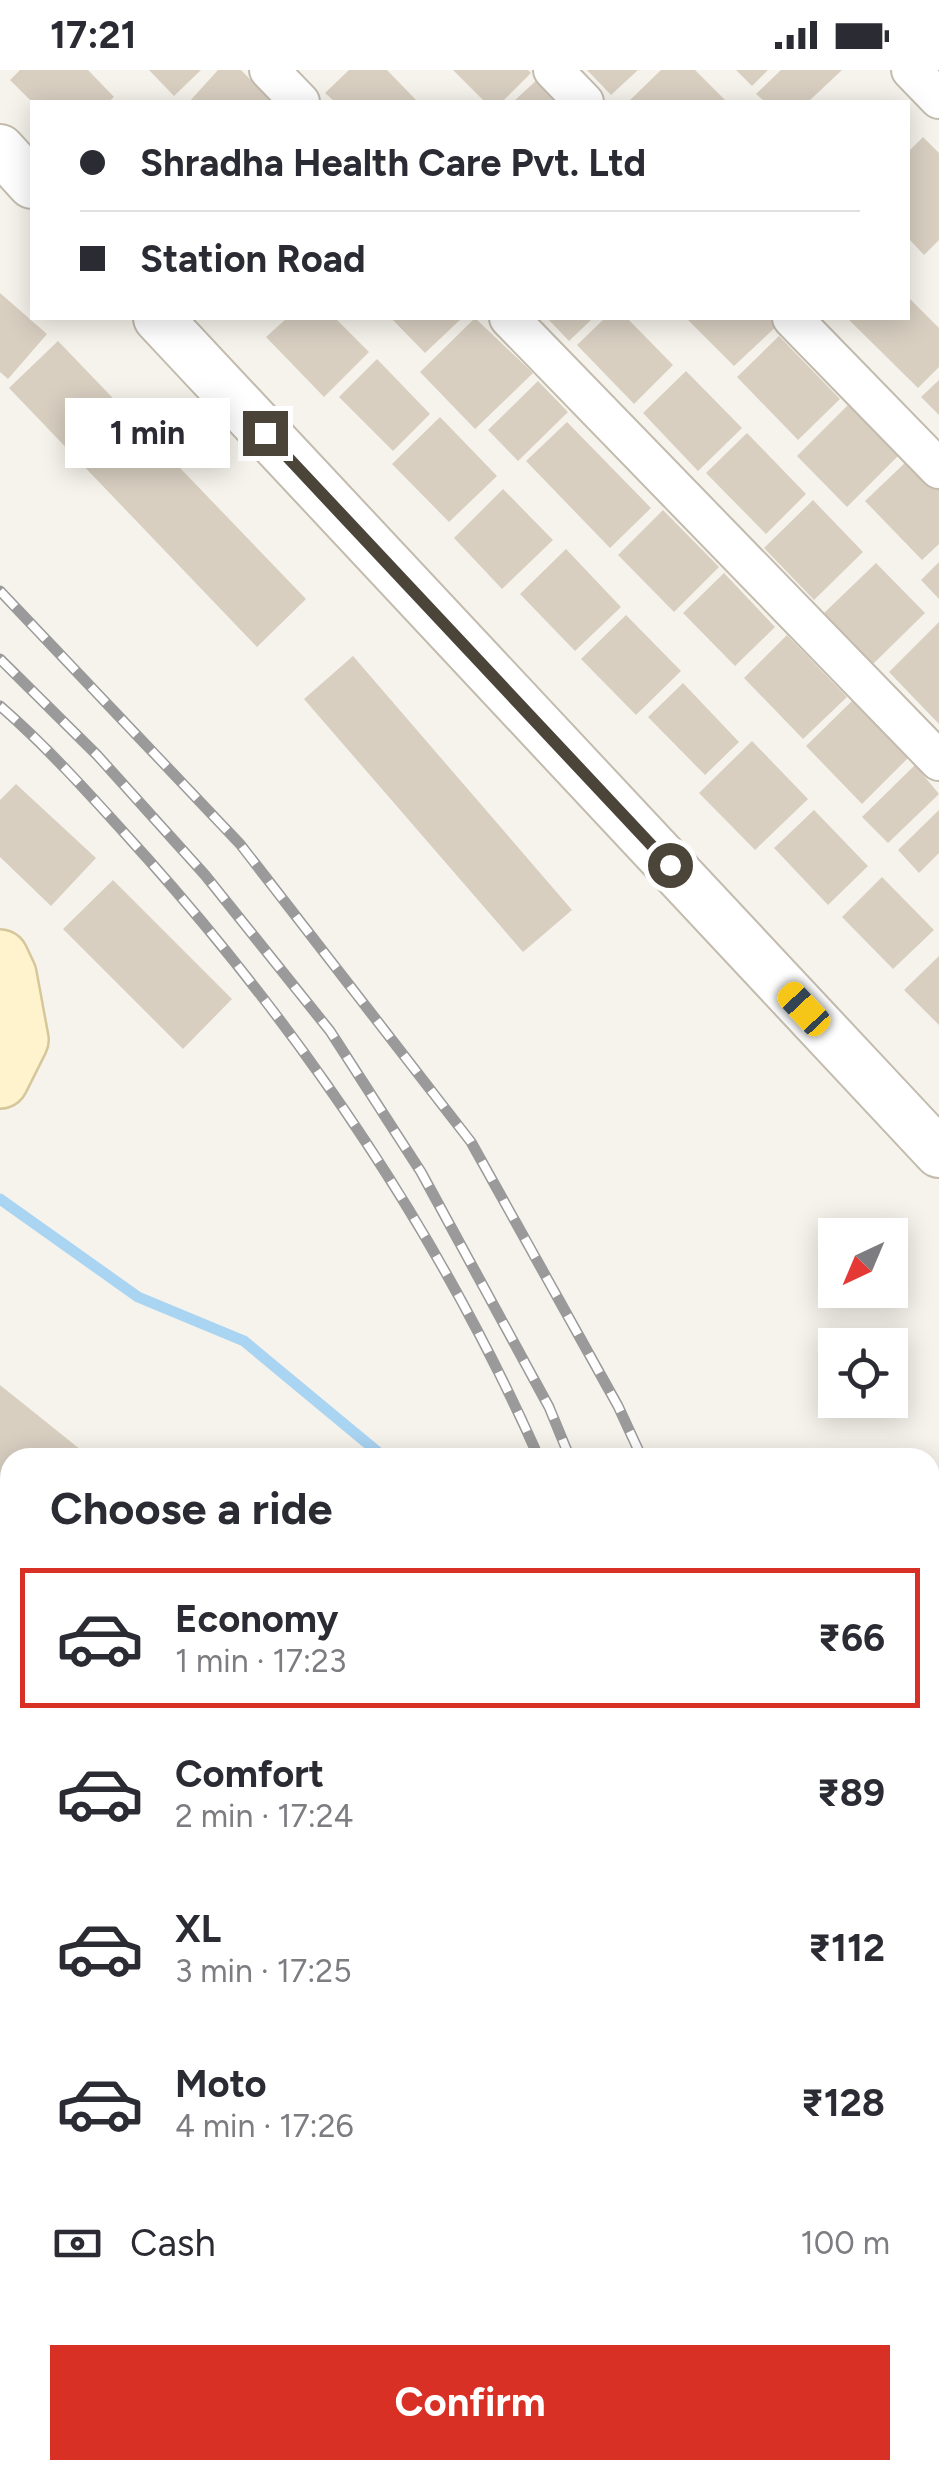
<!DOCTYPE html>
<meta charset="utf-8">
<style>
:root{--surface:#fff;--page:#f7f7f7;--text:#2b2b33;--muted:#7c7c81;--line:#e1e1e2;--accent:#d93025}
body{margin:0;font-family:Figtree,sans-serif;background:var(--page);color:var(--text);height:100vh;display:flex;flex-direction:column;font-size:38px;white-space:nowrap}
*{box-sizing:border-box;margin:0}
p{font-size:32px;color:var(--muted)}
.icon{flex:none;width:55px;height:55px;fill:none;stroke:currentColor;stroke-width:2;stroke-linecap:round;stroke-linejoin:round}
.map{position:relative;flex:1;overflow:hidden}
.drawer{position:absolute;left:0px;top:1378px;width:940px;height:1032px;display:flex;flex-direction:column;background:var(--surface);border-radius:30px 30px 0 0;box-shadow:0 5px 25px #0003}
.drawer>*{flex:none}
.hud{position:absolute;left:30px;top:30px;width:880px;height:220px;border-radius:0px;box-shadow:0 5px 25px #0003;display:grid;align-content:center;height:220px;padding:0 50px;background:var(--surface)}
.needle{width:65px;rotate:224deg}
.fabs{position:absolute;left:818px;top:1148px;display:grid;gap:20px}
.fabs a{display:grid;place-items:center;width:90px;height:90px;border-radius:0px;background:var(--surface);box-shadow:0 5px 25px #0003;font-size:50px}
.end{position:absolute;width:45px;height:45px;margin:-22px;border:12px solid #4b4439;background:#fff;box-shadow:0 0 0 5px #fff}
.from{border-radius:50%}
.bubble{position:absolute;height:70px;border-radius:0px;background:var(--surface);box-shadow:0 5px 25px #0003;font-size:32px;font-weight:700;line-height:70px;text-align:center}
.car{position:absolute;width:30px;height:60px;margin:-30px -15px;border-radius:12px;box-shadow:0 0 8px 2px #0007;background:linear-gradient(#f5c518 24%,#345 0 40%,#f5c518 0 76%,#345 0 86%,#f5c518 0)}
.hud b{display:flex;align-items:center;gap:35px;height:95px;font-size:38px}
.hud b+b{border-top:2px solid var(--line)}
.hud i{width:25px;height:25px;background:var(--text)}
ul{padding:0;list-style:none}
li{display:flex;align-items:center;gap:30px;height:140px;margin:0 20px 15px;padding:0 30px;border:5px solid transparent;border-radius:0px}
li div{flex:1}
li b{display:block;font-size:38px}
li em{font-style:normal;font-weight:700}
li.on{border-color:var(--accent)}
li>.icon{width:90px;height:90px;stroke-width:1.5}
h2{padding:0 50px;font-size:45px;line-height:120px}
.pay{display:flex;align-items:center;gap:25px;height:110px;padding:0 50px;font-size:38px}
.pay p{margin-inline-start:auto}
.action{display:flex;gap:20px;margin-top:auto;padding:20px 50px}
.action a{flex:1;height:115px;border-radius:0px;background:var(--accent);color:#fff;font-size:40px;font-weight:700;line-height:115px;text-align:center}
.status{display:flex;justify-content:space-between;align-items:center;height:70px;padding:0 50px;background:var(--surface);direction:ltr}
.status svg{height:28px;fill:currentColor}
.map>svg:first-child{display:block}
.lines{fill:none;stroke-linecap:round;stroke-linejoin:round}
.stream{stroke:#a9d4f2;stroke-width:11}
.building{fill:#d8cfc1}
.service-casing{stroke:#c2bbae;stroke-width:25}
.minor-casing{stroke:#c2bbae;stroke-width:42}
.tertiary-casing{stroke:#c2bbae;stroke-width:52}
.secondary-casing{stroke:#d6c79b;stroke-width:60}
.service{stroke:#fff;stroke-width:20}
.minor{stroke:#fff;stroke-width:38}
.tertiary{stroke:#fff;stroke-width:48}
.secondary{stroke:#fff3cd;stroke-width:55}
.rail-casing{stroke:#9a9a9a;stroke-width:11}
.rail{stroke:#fff;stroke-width:8;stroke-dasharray:22;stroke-linecap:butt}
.route{stroke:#4b4439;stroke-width:12}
</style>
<div class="status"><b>17:21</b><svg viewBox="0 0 49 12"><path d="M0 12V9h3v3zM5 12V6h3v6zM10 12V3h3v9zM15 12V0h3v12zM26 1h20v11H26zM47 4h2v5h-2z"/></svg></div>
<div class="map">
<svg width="939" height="2408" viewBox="0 0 939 2408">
<rect width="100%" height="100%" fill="#f6f3ec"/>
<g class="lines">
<path class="stream" d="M0 1129 138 1227 244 1271 385 1388
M720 2400 722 2408"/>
</g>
<path class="building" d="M20 0H88L114 27 108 32H32L10 10Z
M149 0H201L174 26Z
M218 0H241L272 32H189Z
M349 0H387L418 32H335L325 23Z
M453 0H528L531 3 502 32H485Z
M587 0H638L611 25Z
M661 0H695L727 32H628Z
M736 0H768L752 16Z
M781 0H842L808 32H765L756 24Z
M540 7 565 32H513Z
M923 67 939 83V170L924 185 908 168V82Z
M0 223 47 264 8 309 0 302Z
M908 227 939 258V297L918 318 847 248H908Z
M287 248H335L369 282 324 327 266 267Z
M391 248H462L425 283Z
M475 248 533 303 475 359 420 302Z
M547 248H593L569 271Z
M605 248H627L673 295 634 334 577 275Z
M686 248H779L782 251 734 296Z
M779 266 840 329 798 370 737 307Z
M58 271 306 529 257 577 9 318Z
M377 289 430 344 393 381 339 327Z
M686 301 742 358 698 401 643 343Z
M939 310V345L921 327Z
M538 311 568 342 518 391 488 360Z
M852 331 902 382 847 437 797 386Z
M440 347 497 406 449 452 392 394Z
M567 352 651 438 610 478 526 391Z
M747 363 806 424 766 464 706 403Z
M909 389 939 420V474L922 490 865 431Z
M503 419 553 470 502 519 454 468Z
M813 430 863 482 814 530 764 478Z
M663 440 719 497 674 542 618 485Z
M566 479 621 537 575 581 520 524Z
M939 492V529L921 510Z
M876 493 925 543 872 595 823 544Z
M724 503 775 557 735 596 683 543Z
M626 545 681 601 636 645 581 589Z
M939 552V654L889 602Z
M787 565 847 627 803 669 744 608Z
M353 586 572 840 523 882 304 629Z
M683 613 739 672 705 705 648 647Z
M855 628 911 685 862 734 806 676Z
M752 671 808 729 755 780 699 723Z
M915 695 939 724 888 773 862 747Z
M16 714 96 788 51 836 0 787V730Z
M814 740 868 796 828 835 774 778Z
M939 740V783L919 803 898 780Z
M882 807 934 860 893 899 842 847Z
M113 810 232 929 183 979 63 859Z
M939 886V955L904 920Z
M0 1315 91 1388H10V1650L0 1662Z
M269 2400H348L352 2408H263L261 2404Z"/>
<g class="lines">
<g class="service-casing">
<path id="service" d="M0 2350 10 2343
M360 2400 363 2408"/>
</g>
<g class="minor-casing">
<path id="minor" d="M269 0 300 32
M553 0 584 32
M911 0 939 29
M509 248 939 691
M792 248 939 399
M0 1838 10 1845
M0 2213 10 2232"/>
</g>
<g class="tertiary-casing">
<path id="tertiary" d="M0 79 32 114
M158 248 939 1083"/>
</g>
<g class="secondary-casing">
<path id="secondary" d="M0 888 8 905 20 970 0 1010"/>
</g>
<use href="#service" class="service"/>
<use href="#minor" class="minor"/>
<use href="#tertiary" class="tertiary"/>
<use href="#secondary" class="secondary"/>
<g class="rail-casing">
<path id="rail" d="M0 521 240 774 471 1072 618 1336 642 1388
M0 589 97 685 205 805 330 961 421 1102 549 1337 570 1388
M0 636C53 682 100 736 147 788 307 968 441 1167 539 1388
M930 2233 939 2271
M829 2400 830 2408
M861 2400 862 2408
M902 2400 903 2408"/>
</g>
<use href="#rail" class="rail"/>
</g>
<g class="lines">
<path class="route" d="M265 363 670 795"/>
</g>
</svg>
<div class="fabs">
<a><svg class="needle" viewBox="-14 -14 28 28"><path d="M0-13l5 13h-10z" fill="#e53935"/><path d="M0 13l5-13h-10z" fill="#7c7c81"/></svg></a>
<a><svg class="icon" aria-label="locate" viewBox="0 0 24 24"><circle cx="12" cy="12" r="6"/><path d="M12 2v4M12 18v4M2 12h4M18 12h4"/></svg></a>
</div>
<i class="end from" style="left:670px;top:795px"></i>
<i class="end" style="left:265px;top:363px"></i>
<div class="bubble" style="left:65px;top:328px;width:165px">1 min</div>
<i class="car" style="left:804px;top:939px;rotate:317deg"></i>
<div class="hud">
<b><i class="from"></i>Shradha Health Care Pvt. Ltd</b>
<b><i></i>Station Road</b>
</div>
<section class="drawer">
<h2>Choose a ride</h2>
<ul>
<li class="on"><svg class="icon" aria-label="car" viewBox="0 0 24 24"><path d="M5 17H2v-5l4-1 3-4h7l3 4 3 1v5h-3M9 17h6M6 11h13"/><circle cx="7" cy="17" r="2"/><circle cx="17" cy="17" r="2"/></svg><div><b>Economy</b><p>1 min · 17:23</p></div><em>₹66</em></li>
<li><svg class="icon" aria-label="car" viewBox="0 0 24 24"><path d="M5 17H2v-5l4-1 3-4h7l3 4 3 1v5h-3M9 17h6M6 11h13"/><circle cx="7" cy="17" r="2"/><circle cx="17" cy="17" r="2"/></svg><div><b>Comfort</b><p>2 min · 17:24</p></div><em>₹89</em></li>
<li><svg class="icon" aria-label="car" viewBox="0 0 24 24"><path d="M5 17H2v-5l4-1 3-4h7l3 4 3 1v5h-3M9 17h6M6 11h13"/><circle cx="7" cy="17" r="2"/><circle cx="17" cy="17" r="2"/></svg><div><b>XL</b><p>3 min · 17:25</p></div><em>₹112</em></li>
<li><svg class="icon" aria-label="car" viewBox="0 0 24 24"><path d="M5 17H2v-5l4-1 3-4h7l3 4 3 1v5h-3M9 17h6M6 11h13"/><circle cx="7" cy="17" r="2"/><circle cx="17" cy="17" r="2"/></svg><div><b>Moto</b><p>4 min · 17:26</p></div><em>₹128</em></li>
</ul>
<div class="pay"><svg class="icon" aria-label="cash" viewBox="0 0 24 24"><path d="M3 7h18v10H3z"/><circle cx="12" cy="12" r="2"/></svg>Cash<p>100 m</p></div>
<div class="action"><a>Confirm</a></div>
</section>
</div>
